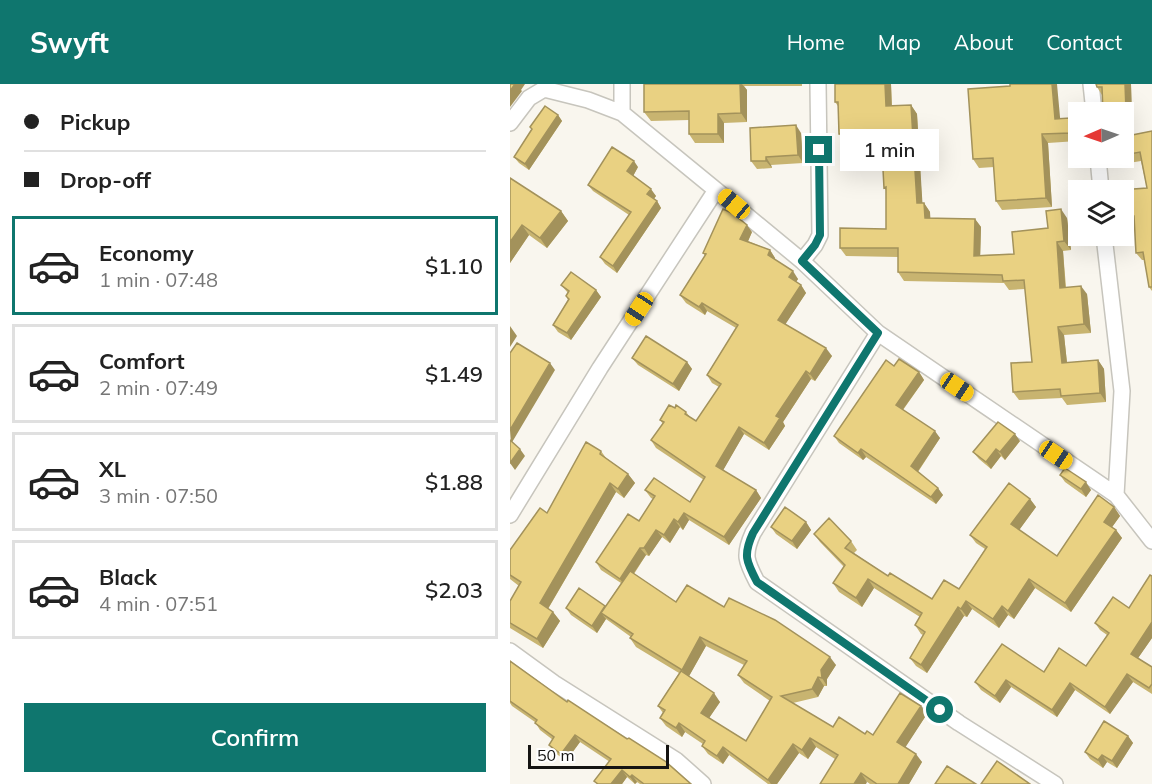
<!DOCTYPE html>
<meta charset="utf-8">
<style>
:root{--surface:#fff;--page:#f2f2f2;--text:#222;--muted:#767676;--line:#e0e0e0;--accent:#0f766e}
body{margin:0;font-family:Mulish,sans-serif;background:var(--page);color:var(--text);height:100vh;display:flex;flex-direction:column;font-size:22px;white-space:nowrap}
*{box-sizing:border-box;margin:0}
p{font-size:20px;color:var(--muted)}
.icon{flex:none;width:33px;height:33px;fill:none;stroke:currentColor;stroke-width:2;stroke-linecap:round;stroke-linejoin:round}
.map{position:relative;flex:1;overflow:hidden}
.details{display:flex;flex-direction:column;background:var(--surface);width:510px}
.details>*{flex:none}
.banner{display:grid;align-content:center;height:132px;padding:0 24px;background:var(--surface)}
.needle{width:39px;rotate:268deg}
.controls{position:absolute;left:558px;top:18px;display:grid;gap:12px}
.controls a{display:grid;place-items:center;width:66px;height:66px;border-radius:0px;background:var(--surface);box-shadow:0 6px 24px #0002;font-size:30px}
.scale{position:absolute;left:18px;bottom:15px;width:141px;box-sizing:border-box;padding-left:6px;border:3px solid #151412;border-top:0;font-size:16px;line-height:21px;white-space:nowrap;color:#151412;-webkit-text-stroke:4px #fff;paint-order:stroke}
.end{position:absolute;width:27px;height:27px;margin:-14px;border:8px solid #0f766e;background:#fff;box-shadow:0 0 0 3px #fff}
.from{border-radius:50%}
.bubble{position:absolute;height:42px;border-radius:0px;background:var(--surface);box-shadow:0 6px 24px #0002;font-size:20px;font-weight:600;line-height:42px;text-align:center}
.car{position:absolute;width:18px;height:36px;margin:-18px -9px;border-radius:8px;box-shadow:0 0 4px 2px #0007;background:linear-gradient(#f5c518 24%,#345 0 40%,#f5c518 0 76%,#345 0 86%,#f5c518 0)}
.banner b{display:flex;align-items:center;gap:21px;height:57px;font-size:22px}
.banner b+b{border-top:2px solid var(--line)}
.banner i{width:15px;height:15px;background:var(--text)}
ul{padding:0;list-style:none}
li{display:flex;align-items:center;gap:18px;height:99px;margin:0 12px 9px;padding:0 12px;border:3px solid var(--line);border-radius:0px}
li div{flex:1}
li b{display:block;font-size:22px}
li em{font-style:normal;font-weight:600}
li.active{border-color:var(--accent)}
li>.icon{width:54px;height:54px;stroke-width:1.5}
.button{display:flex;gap:12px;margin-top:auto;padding:12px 24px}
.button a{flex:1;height:69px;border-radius:0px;background:var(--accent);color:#fff;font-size:24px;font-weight:600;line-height:69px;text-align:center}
header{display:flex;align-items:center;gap:36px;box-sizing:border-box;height:84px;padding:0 30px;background:var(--accent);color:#fff}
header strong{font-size:28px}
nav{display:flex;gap:33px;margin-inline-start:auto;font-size:21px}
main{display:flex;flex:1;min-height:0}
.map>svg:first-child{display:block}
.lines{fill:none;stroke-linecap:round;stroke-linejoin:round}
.street-casing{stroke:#c7c5bd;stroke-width:18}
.street{stroke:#fff;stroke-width:15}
.wall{fill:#c8b470;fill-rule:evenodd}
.shaded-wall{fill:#a3925b}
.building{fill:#e9d182;stroke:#a3925b;stroke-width:1.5}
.route{stroke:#0f766e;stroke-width:8}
</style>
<header>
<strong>Swyft</strong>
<nav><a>Home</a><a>Map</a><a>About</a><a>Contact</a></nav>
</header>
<main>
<section class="details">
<div class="banner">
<b><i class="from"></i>Pickup</b>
<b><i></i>Drop-off</b>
</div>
<ul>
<li class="active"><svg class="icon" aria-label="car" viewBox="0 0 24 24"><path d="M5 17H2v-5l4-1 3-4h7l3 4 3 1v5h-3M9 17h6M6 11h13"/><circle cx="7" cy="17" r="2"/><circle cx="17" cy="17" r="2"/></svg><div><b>Economy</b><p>1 min · 07:48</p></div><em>$1.10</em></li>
<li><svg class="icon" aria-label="car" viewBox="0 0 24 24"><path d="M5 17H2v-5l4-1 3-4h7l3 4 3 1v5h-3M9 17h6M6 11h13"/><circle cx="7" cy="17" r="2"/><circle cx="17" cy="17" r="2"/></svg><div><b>Comfort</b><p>2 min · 07:49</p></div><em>$1.49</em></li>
<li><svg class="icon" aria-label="car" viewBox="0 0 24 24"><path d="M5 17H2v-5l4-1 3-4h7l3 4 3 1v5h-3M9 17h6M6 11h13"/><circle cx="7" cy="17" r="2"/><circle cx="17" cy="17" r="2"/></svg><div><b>XL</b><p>3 min · 07:50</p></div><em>$1.88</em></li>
<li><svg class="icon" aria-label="car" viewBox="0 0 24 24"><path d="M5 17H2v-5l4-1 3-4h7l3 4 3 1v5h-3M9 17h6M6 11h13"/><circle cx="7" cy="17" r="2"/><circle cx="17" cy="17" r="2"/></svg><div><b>Black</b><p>4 min · 07:51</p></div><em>$2.03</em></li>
</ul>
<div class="button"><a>Confirm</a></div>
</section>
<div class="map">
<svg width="642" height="700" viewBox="0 0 642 700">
<rect width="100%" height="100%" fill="#f9f6ee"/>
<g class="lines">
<g class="street-casing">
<path id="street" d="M112 0V29
M581 0 584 28
M0 39 19 14 34 5 78 16 112 29 206 106 90 284 0 431
M588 74 591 106
M206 106 292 177 368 249 606 411 642 457
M594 152 612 307 606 411
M292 177 305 161 310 151 308 0
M368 249 243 449C233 471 236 477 247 498L449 639 545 700
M0 567 44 599 166 676 193 700"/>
</g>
<use href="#street" class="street"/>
</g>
<path class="wall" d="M134 0H292V2H234L237 6V38L214 39V59H185L179 50V36L141 37 134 28Z
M381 0 382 22 401 21 407 30 412 119H414L420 128V134L465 135 471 143 470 171 504 170 538 144 557 134 561 166 553 167 556 203 577 210 581 249 554 251 557 279 588 276 594 285 596 318 557 321 552 314 509 316 503 308 522 278 515 205 499 206 494 199 394 197 388 188V173L336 172 330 164 376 145V106L374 104 372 57 335 58 329 50 328 22 325 18Z
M586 0H621L622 51 642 47V207L639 203 635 176H632L626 169 625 140 616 141 614 137V106L637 104 631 77 600 82 595 74H614V28L592 11 587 3Z
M500 2 550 35 560 34 566 43 567 57 538 59 542 123 492 126 486 117 484 83 469 84 463 75Z
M48 31 52 37 19 86 9 79 4 73 22 45 20 43Z
M291 49 293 79 261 81 262 84 247 85 241 77Z
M128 83 123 92 146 112 144 115 147 117 151 124 107 189 95 180 90 173 119 131 83 107 78 101Z
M0 94 51 127 58 137 37 164 19 151 0 179Z
M242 148 238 157 260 166 265 174V176L288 195 286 198 291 201 296 209 275 240 322 272 305 297 301 295 273 338 275 342 259 366 234 350 213 386 246 406 251 414 219 461 179 436 173 446 170 443 160 459 152 453 139 472 136 471 124 490 166 518 214 523 326 581 317 595V602H314L308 613 283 619 323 643 363 651 417 630 395 663 412 678 399 700H360L325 675 306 663 298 675 289 669 267 700H258L219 671 213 680 198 670 192 662 193 660 175 648 172 653 156 642 150 634 153 629 148 622 169 589 126 563 120 554 121 553 96 535 87 549 61 531 56 524 95 523 111 499 91 486 86 478 129 437 143 415 141 414 135 406 180 418 194 396 146 364 141 356 153 340 150 336 165 324 176 328 180 333 186 337 209 303 202 299 197 291 226 244 197 227 195 231 176 219 170 211 195 172 193 169ZM196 562 234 581 228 591 234 599 260 617 236 657 199 634 210 618 179 592Z
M51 201 86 206 91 213 61 256 48 248 43 241 58 216 56 212 58 209Z
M122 274 177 278 182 285 169 307 128 281Z
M384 282 409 288 414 296 393 326 430 354 408 388 433 411 426 420 356 373 353 376 329 359 324 352Z
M510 357 495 376 491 372 481 385 469 375 463 368Z
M91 367 96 374 118 390 125 399 114 414 106 408 38 525 43 528 50 537 33 564 0 544V517L9 502 0 495V466L37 429Z
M550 391 581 406 576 413 555 398Z
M520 415 526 423 509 446 547 472 604 423 610 432 602 443 606 446 612 454 561 528 525 504 504 535 498 531 489 544 462 525 457 533 454 532 417 589 406 582 400 574 413 551 411 550 405 541 410 533 364 504 352 523 329 508 323 499 334 483 310 458 304 450 341 457 347 466 344 469 378 492 422 515 449 505 475 465 466 459 460 451Z
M296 438 301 446 287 465 266 450 261 443Z
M642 492V554L628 574 642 583V610L623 598 600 630 565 606 547 633 501 603 490 619 471 606 465 598 576 582 597 551 590 546 585 539 619 524Z
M0 577 57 618 181 700H130L127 698 125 700 117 693 112 700H87L84 697 100 678 70 658 56 677 44 668 39 661 43 656 30 646 25 638 2 622 0 619Z
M618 652 623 659 607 684 597 678 593 684 580 675 575 668Z"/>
<path class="shaded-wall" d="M5 0H15L11 6 12 7 0 23V7Z
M230 0H232L237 6V38L231 29Z
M375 0H381L382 31 376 22Z
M542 0H547L551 44 545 35Z
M615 0H621L623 60 617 52Z
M401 21 407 30 413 128 407 119Z
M208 30 214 39V59L208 50Z
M48 31 52 37 19 86 15 80Z
M560 34 566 43 567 57 561 49Z
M286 41 291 49 293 79 288 71Z
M532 50 538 59 542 123 536 114Z
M256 73 261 81 262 84 256 77Z
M124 77 128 83 122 94 117 87Z
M141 105 146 112 142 117 137 110Z
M147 117 151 124 107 189 103 182Z
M414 119 420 128 421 143 415 134Z
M551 125 557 134 561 166 554 157Z
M51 127 58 137 37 164 30 154Z
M465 135 471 143 470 181 464 172Z
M12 141 19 151 0 179V158Z
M237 141 242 148 236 162 230 155Z
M547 158 553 167 556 213 550 204Z
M260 166 265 174 263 179 258 171Z
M283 187 288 195 284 201 279 193Z
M291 201 296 209 273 244 268 236Z
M571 202 577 210 581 249 574 240Z
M86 206 91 213 61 256 57 249Z
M192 219 197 227 195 231 189 223Z
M0 242 7 252 0 263Z
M548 243 554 251 558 288 552 279Z
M316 264 322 272 305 297 300 290Z
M588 276 594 285 596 318 590 309Z
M177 278 182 285 169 307 163 300Z
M40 279 45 286 1 360 0 346Z
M296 287 301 295 273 338 275 342 259 366 254 359 266 332Z
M409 288 414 296 391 328 386 321Z
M229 343 234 350 211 390 206 382Z
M425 347 430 354 406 390 401 382Z
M505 350 510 357 495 376 490 368Z
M10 365 15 372 5 386 0 379Z
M351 365 356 373 353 376 348 369Z
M486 365 491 372 481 385 476 378Z
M118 390 125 399 114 414 108 405Z
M576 398 581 406 576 413 571 405Z
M100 399 106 408 36 528 30 519Z
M428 404 433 411 426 420 421 413Z
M246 406 251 414 219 461 214 453Z
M520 415 526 423 507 449 501 440Z
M604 423 610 432 600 446 594 438Z
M174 429 179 436 173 446 168 438Z
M164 435 170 443 160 459 154 451Z
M296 438 301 446 287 465 282 457Z
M146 446 152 453 139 472 134 464Z
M606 446 612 454 561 528 555 519Z
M130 464 136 471 115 502 110 495Z
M358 495 364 504 352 523 346 514Z
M519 495 525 504 504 535 498 527Z
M456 517 462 525 457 533 451 525Z
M95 522 91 529 96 535 87 549 82 542Z
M492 522 498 531 489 544 483 535Z
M448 523 454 532 417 589 411 581Z
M43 528 50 537 33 564 27 555Z
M642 538V554L626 577 621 570Z
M190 553 196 562 178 594 172 586Z
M320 573 326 581 317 595V602L312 594 311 586Z
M617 590 623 598 600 630 595 623Z
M308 593 314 602 308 613 302 605Z
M496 596 501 603 490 619 485 612Z
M560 599 565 606 547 633 542 626Z
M204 609 210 618 197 637 191 629Z
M411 622 417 630 393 667 387 658Z
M169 639 175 648 172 653 166 644Z
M65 651 70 658 56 677 51 670Z
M618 652 623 659 607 684 602 677Z
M300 654 306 663 298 675 292 666Z
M283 660 289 669 267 700H261L258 696Z
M213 663 219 671 213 680 207 672Z
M406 670 412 678 399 700H388Z
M592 671 597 678 593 684 588 676Z
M112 686 117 693 112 700H101Z
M351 689 357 698 356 700H344Z
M122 691 127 698 125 700 120 693Z"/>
<path class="building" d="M0 0H5L0 7Z
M134 0H230L231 29 208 30V50H179V27L134 28Z
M325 0H375L376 22 401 21 407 119H414L415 134 465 135 464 172 504 170 502 148 538 144 536 127 551 125 554 157 547 158 550 204 571 202 574 240 548 243 552 279 588 276 590 309 551 312 550 305 503 308 501 279 522 278 514 196 493 197 492 191 388 188V164H330V144L376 145V103L374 104 371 48 329 50 328 18H325Z
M500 0H542L545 35 560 34 561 49 532 50 536 114 486 117 483 74 463 75 458 5 500 2Z
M586 0H615L617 52 642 47V203H639L633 168 626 169 624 132 614 133V106H609L637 104 630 68 614 71V28H593L592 3H587Z
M35 22 48 31 15 80 4 73 22 45 20 43Z
M286 41 288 71 256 73V77H241L240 44Z
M102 63 124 77 117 87 141 105 137 110 147 117 103 182 90 173 121 128 78 101Z
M0 94 51 127 30 154 12 141 0 158Z
M213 125 222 129 237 141 230 155 260 166 258 171 283 187 279 193 291 201 268 236 316 264 300 290 296 287 266 332 270 334 254 359 229 343 206 382 246 406 214 453 174 429 168 438 164 435 154 451 146 446 134 464H130L110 495 86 478 118 430 129 437 145 412 135 406 144 394 180 418 195 393 141 356 154 338 150 336 159 321 165 324 166 321 176 328 175 330 186 337 211 300 197 291 228 241 192 219 189 223 170 211 196 170 193 169Z
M61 188 86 206 57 249 43 241 59 215 56 212 59 207 51 201Z
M136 252 177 278 163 300 122 274Z
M7 259 40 279 0 346V269Z
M389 275 409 288 386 321 425 347 401 382 428 404 421 413 351 365 348 369 324 352 376 276 384 282Z
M488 338 505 350 490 368 486 365 476 378 463 368Z
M0 356 10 365 0 379Z
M76 358 91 367 90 370 118 390 108 405 100 399 30 519 43 528 27 555 0 539V517L11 498 0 491V466L30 424 37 429Z
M555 384 576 398 571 405 550 391Z
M499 399 520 415 501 440 547 472 588 411 604 423 594 438 606 446 555 519 519 495 498 527 492 522 483 535 456 517 451 525 448 523 411 581 400 574 415 548 405 541 412 529 358 495 346 514 323 499 335 481 304 450 319 434 341 457 335 464 378 492 380 489 422 515 434 496 449 505 477 463 460 451Z
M275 423 296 438 282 457 261 443Z
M120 487 166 518 177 501 214 523 219 514 265 536 320 573 311 586 312 594 308 593 302 605 271 612 323 643 329 633 355 650 357 647 363 651 390 609 411 622 387 658 406 670 388 700H367L351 689 344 700H310L328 671 300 654 292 666 283 660 258 696 213 663 207 672 192 662 195 657 169 639 166 644 150 634 155 626 148 622 171 587 204 609 191 629 236 657 262 613 228 591 237 577 190 553 172 586 120 554 123 550 91 529Z
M640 491 642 492V538L621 570 642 583V600L639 604 617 590 595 623 560 599 542 626 496 596 485 612 465 598 492 560 534 588 549 564 576 582 599 549 585 539 603 513 619 524Z
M69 504 95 522 82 542 56 524Z
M0 577 57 618 58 616 117 655 119 654 155 677 181 700H134L122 691 120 693 112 686 101 700H88L84 697 101 675 65 651 51 670 39 661 44 653 25 639 27 636 0 617Z
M594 637 618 652 602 677 592 671 588 676 575 668Z
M487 677 520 700H471Z
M437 682 466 700H425Z"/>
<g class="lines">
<path class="route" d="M309 66 310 151 305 161 292 177 368 249 243 449C233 471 236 477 247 498L430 626"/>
</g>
</svg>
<div class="controls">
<a><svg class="needle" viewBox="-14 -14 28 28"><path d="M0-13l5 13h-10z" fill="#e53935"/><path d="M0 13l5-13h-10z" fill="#767676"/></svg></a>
<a><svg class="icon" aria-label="layers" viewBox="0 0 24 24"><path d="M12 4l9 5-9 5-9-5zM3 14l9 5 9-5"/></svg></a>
</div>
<div class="scale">50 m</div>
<i class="end from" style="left:430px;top:626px"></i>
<i class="end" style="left:309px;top:66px"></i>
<div class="bubble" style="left:330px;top:45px;width:99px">1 min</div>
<i class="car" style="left:224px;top:120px;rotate:310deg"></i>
<i class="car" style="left:129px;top:225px;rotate:213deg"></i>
<i class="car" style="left:447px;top:303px;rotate:124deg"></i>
<i class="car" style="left:546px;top:371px;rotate:124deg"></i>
</div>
</main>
